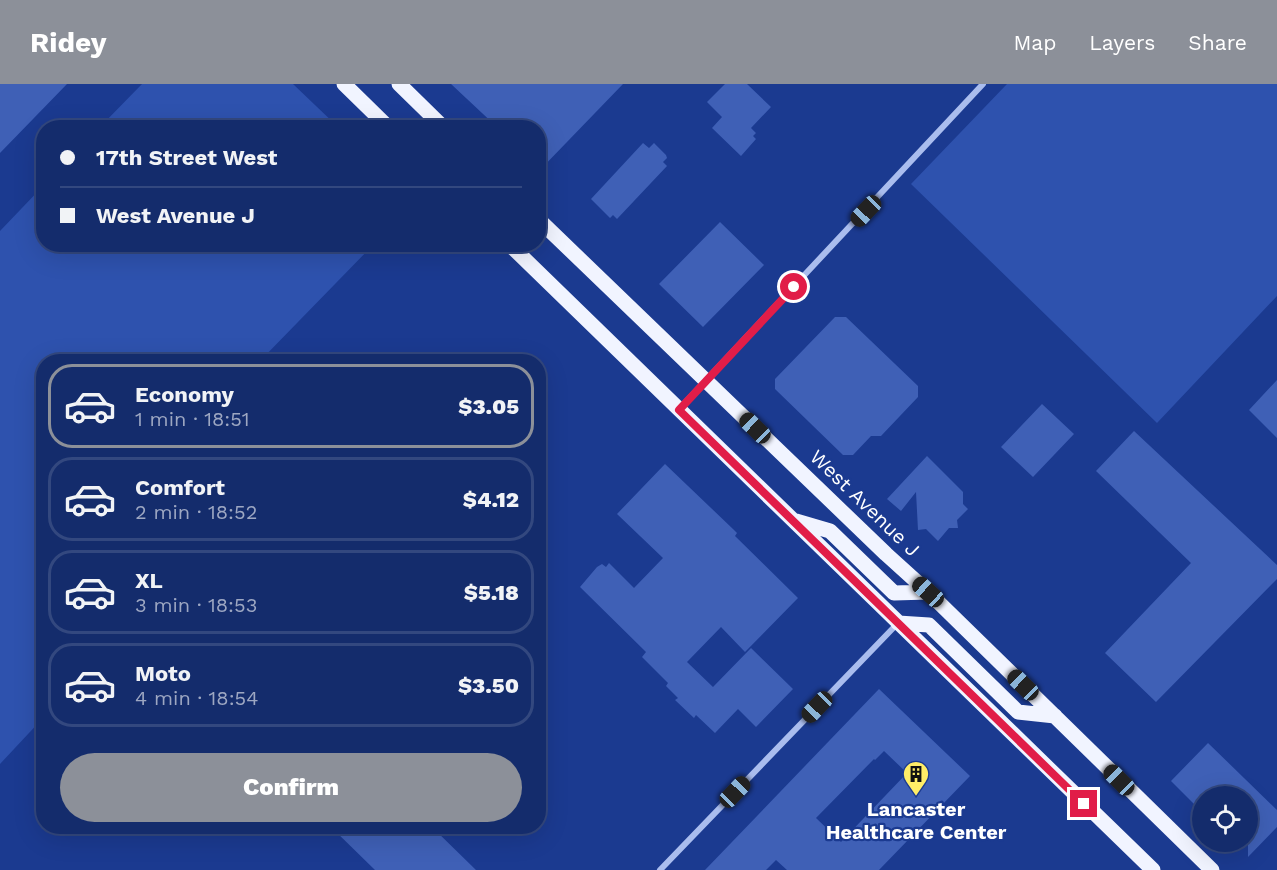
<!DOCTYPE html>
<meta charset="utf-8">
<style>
:root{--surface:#142c6c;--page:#213874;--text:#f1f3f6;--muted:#9da7c2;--line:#33487f;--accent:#8c9099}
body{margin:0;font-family:"Work Sans",sans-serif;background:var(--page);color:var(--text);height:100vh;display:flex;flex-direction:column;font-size:22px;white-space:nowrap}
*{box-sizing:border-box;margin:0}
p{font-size:20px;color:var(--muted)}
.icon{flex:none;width:33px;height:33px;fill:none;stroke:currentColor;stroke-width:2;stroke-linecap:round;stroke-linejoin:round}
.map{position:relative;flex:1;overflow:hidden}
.details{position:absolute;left:36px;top:270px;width:510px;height:480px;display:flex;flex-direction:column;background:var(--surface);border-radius:24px;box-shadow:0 6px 24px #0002,0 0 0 2px var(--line)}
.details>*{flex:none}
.banner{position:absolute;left:36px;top:36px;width:510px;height:132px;border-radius:24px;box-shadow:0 6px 24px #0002,0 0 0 2px var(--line);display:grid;align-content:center;height:132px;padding:0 24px;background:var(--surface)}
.tools{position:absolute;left:1192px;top:702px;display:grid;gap:12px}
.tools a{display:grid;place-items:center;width:66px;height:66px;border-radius:50%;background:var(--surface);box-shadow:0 6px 24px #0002,0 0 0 2px var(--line);font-size:30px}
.end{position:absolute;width:27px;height:27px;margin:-14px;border:8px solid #e11d48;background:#fff;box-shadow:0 0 0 3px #fff}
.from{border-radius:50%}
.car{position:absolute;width:18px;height:36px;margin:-18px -9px;border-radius:8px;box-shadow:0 0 4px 2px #0007;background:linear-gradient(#222 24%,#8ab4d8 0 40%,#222 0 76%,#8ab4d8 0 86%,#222 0)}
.banner b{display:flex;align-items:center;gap:21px;height:57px;font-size:22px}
.banner b+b{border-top:2px solid var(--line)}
.banner i{width:15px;height:15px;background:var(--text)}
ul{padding:10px 0 0;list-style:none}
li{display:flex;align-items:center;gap:18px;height:84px;margin:0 12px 9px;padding:0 12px;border:3px solid var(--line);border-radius:24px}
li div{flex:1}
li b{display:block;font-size:22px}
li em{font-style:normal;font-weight:800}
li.on{border-color:var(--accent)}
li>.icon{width:54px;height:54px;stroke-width:1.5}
.action{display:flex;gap:12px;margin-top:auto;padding:12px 24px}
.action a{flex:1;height:69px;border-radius:36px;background:var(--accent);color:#fff;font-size:24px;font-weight:800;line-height:69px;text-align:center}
header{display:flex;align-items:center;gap:36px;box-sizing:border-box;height:84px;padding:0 30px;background:var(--accent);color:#fff}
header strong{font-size:28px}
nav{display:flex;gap:33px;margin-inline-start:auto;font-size:21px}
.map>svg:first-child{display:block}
.green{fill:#2e52ae}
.building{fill:#3f60b6;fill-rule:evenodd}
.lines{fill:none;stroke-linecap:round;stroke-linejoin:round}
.street{stroke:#aabdee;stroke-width:6}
.primary{stroke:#f1f4ff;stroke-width:15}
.route{stroke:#e11d48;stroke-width:8}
.labels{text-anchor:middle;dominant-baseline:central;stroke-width:4.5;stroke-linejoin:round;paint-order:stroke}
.street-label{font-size:20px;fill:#fff;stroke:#1b3a90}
.poi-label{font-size:20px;font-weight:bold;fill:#fff;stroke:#1b3a90}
</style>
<header>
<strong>Ridey</strong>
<nav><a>Map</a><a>Layers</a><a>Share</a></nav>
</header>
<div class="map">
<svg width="1277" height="786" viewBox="0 0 1277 786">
<rect width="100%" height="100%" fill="#1b3a90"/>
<path class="green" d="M142 0H293L338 43H100Z
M1007 0H1277V212L1157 339 911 100Z
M43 102 44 160 373 161 260 277 44 278 43 634 0 680V147Z"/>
<path class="building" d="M0 0H67L0 69Z
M451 0H623L538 88V44H498Z
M725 0H747L771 23 751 44 756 49 753 52 756 55 741 72 712 44 722 33 707 18Z
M643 59 649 64 654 59 666 71 667 74 663 78 667 82 617 135 613 131 610 134 591 115Z
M720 138 764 181 703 243 659 200Z
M835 233H846L918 302V313L881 352H871L853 371H843L775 305V295Z
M1277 296V354L1249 326Z
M1042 320 1074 350 1033 393 1001 363Z
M1134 347 1277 481V495L1156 618 1105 569 1191 479 1096 387Z
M927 372 963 408V420L968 425 957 436 958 444H949L938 457 926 445 918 446 916 408 901 427 887 415Z
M665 380 733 445 737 449 735 452 798 514 745 568 721 543 687 578 713 603 751 564 793 605 756 643 738 625 715 649 696 631 694 634 675 616 678 614 666 602 668 599 642 573 646 568 580 503 597 483 602 480 606 483 609 479 634 504 663 474 617 430Z
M879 605 970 692 879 786H787L776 776 766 786H705ZM884 667 907 689 841 758 816 734 874 675 875 676Z
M1208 659 1277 726V743L1248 773V712H1203V729L1171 697Z
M330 742H431L476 786H375Z"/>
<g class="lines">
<path class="street" d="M680 324 983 0
M660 786 898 539"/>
<path class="primary" d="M344 0 389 44
M399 0 444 44
M538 135 886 470 928 508 1212 786
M509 160 1153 786
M796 437 830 447 894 509 928 508
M898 539 929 541 1018 628 1055 632"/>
</g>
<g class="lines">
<path class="route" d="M794 203 679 326 1084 720"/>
</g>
<defs>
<g id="building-pin" transform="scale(1.35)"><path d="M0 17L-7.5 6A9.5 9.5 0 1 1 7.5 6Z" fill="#ffed67" stroke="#1b3a90"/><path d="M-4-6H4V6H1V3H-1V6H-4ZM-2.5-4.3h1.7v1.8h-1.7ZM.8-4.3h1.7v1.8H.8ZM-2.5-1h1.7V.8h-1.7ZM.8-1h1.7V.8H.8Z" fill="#111"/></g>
</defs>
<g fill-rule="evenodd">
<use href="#building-pin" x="916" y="690"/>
</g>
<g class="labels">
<g class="street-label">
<text transform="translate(865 419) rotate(44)">West Avenue J</text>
</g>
<g class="poi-label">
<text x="916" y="725">Lancaster<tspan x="916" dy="23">Healthcare Center</tspan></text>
</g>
</g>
</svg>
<div class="tools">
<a><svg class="icon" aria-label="locate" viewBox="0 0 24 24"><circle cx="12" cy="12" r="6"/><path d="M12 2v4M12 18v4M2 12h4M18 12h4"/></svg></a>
</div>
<i class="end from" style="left:794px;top:203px"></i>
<i class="end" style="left:1084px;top:720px"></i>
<i class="car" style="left:866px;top:127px;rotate:224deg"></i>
<i class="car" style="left:755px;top:344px;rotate:314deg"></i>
<i class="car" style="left:928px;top:508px;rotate:312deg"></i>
<i class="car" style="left:1023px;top:601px;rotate:314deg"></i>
<i class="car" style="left:817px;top:623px;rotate:224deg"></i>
<i class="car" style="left:1119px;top:696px;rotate:315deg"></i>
<i class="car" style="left:735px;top:708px;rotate:44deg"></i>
<div class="banner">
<b><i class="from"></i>17th Street West</b>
<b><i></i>West Avenue J</b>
</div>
<section class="details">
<ul>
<li class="on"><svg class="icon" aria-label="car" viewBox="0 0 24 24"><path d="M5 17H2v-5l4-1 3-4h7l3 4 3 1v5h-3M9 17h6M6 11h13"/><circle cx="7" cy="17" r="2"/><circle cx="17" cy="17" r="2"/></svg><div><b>Economy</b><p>1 min · 18:51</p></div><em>$3.05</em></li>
<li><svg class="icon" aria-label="car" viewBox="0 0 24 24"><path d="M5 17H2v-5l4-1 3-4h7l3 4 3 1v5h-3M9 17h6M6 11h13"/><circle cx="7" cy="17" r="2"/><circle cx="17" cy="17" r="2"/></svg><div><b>Comfort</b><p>2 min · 18:52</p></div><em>$4.12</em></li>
<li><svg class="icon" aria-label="car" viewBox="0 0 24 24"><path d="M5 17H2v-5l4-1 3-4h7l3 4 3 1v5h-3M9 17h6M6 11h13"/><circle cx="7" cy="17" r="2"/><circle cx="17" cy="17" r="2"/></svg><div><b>XL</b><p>3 min · 18:53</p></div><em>$5.18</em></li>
<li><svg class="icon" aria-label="car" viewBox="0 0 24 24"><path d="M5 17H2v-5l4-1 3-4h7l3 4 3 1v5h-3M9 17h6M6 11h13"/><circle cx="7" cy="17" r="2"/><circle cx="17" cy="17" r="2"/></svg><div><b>Moto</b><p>4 min · 18:54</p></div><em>$3.50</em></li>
</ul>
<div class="action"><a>Confirm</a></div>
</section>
</div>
